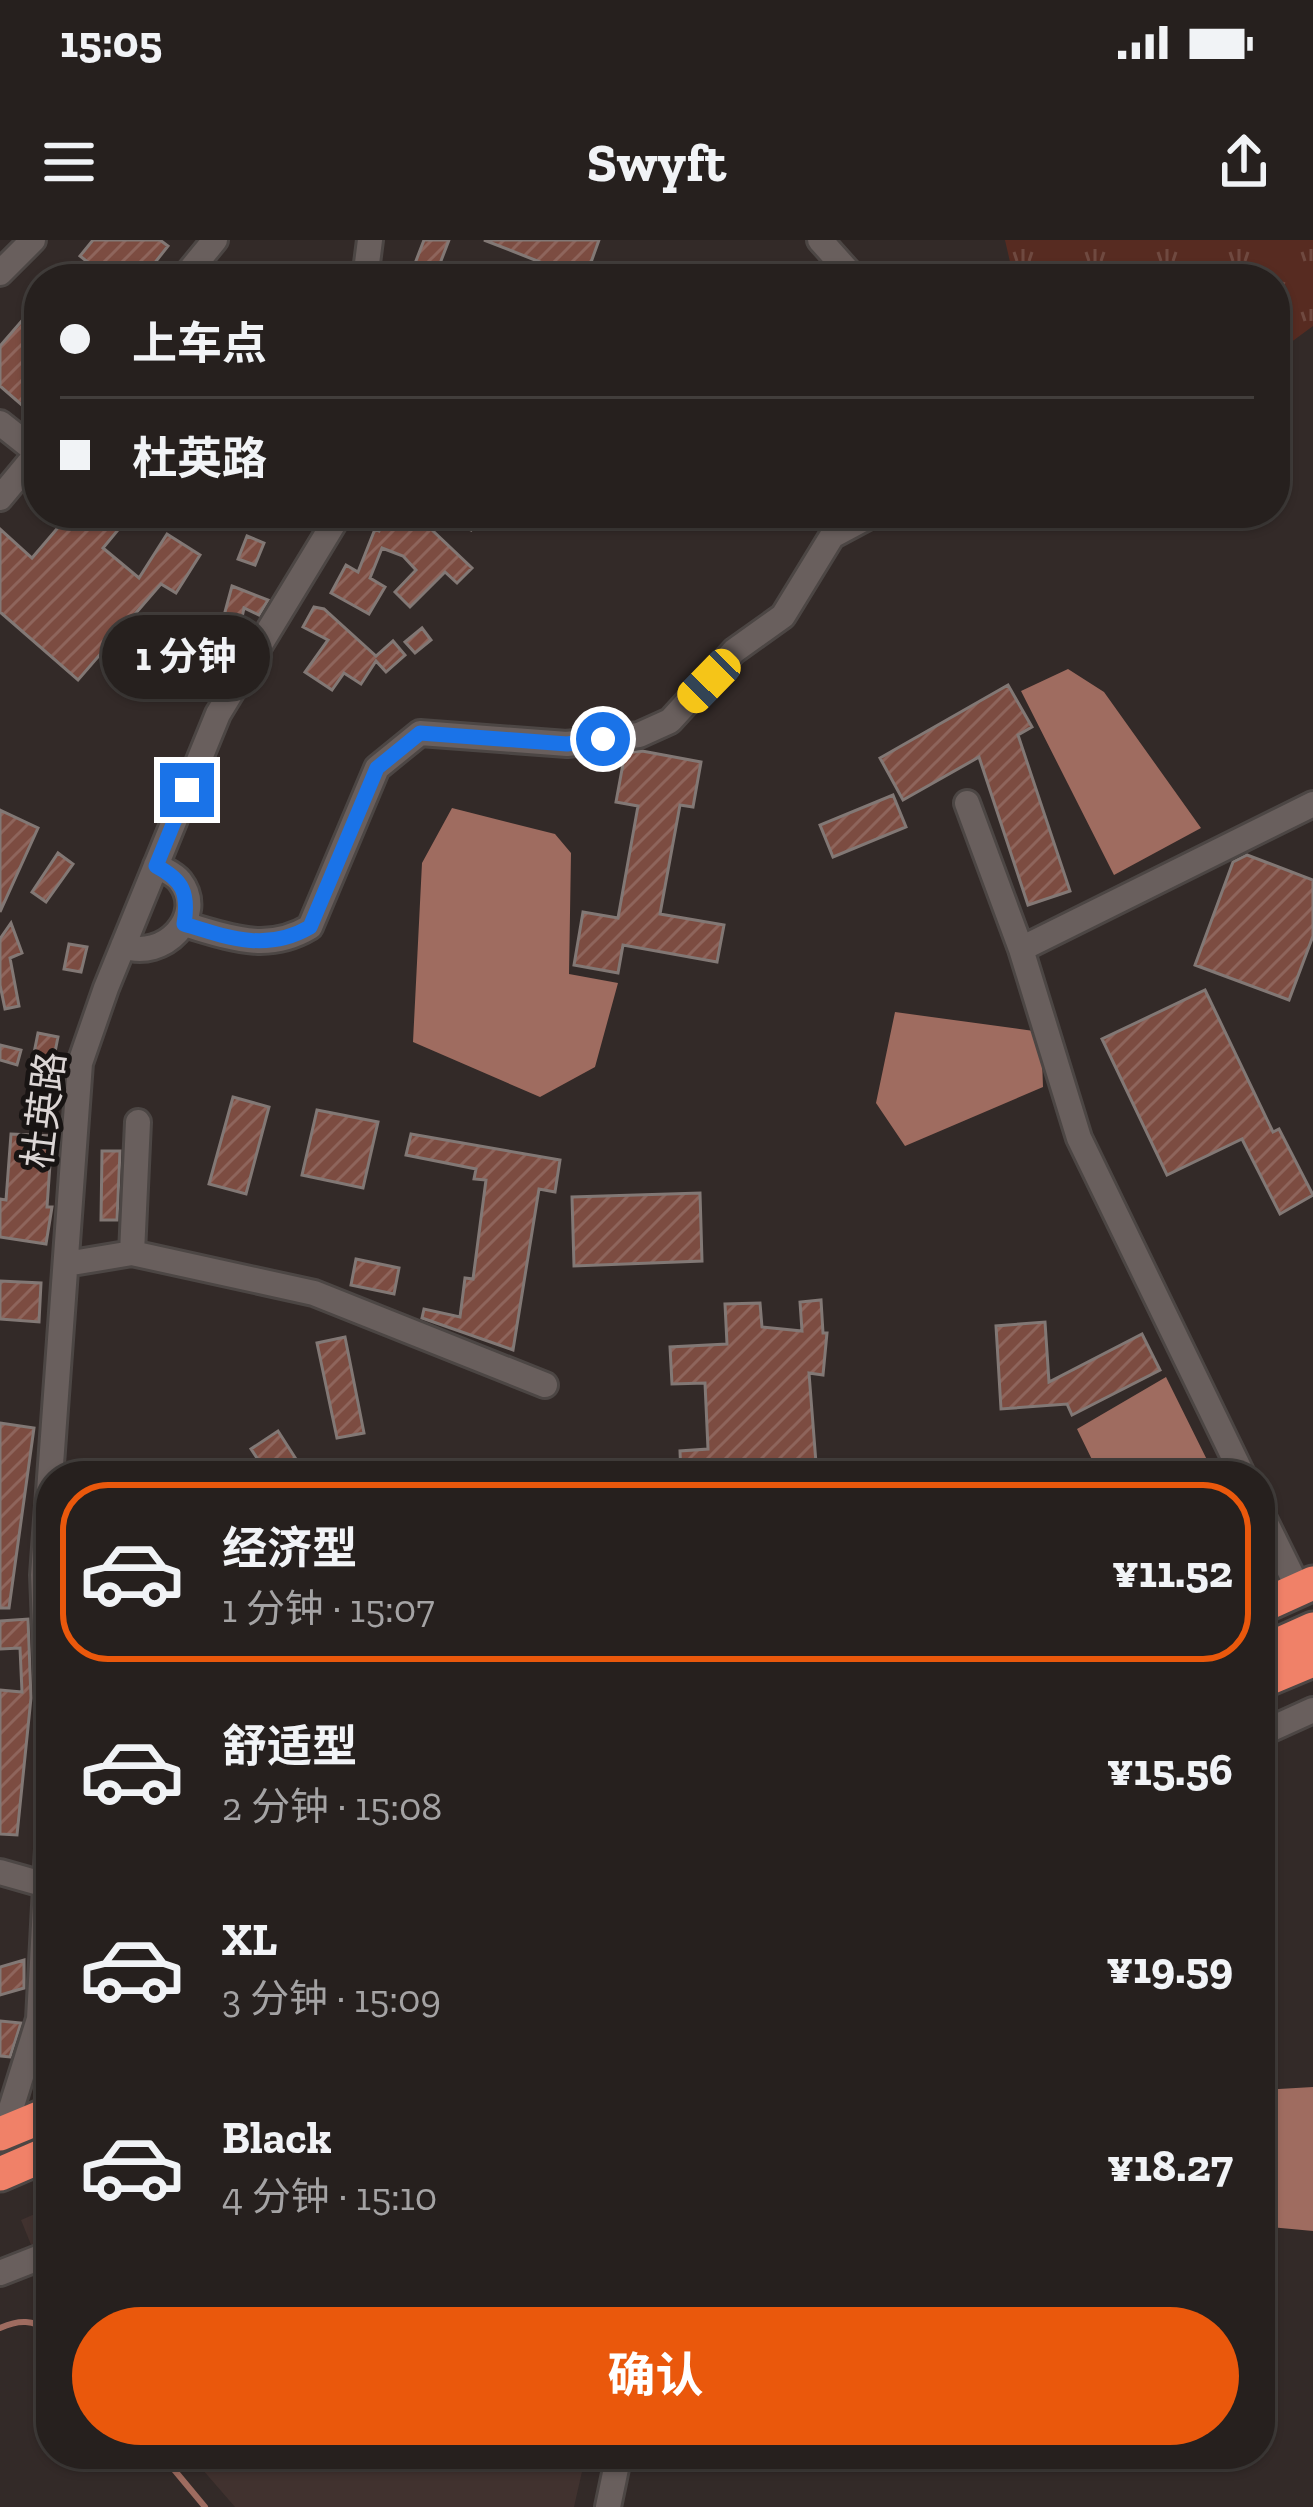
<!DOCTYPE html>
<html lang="zh">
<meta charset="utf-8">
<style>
:root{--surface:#26201e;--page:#322d2b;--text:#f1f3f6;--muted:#a4a3a4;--line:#423e3c;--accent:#ea580c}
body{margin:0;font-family:"Zilla Slab","Noto Sans SC",serif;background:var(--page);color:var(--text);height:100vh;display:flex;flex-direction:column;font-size:45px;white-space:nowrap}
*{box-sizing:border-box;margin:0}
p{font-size:39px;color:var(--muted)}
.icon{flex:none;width:66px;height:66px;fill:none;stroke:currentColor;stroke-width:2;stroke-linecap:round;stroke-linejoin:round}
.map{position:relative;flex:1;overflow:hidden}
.panel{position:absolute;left:36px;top:1221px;width:1239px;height:1008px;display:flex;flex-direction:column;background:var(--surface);border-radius:48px;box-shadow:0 3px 9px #0004,0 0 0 3px var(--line)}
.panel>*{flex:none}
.hud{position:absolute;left:24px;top:24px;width:1266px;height:264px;border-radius:48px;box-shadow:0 3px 9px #0004,0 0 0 3px var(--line);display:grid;align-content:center;height:264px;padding:0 36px;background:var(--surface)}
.end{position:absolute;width:54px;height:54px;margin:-27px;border:15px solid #1a73e8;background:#fff;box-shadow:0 0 0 6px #fff}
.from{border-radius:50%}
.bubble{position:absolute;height:84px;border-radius:42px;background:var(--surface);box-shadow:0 3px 9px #0004,0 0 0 3px var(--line);font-size:39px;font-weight:700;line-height:84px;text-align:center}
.car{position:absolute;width:36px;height:72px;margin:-36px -18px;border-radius:15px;box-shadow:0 0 9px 3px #0007;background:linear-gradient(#f5c518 24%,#345 0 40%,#f5c518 0 76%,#345 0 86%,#f5c518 0)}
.hud b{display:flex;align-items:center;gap:42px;height:114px;font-size:45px}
.hud b+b{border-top:3px solid var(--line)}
.hud i{width:30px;height:30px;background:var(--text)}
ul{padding:21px 0 0;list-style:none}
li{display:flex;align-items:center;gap:36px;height:180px;margin:0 24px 18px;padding:0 12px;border:6px solid transparent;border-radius:48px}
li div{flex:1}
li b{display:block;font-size:45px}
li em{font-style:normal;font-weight:700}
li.active{border-color:var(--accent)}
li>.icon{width:108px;height:108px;stroke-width:1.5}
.primary-button{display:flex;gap:24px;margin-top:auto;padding:24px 36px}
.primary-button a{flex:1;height:138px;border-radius:72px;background:var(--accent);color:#fff;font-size:48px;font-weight:700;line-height:138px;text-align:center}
.status{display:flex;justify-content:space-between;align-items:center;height:84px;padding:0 60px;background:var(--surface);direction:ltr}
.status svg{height:33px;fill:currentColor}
header{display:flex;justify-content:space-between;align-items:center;height:156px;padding:0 36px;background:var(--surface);font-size:54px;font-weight:700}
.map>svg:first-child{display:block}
.built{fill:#41322f}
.grass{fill:url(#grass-tufts)}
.water{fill:#9f6c60}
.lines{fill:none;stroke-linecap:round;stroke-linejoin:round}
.stream{stroke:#9f6c60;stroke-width:6}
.building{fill:url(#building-hatch);stroke:#827875;stroke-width:3}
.minor-casing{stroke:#4c4644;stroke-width:30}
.highway-casing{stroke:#4c4644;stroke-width:39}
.minor{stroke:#695f5d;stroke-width:24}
.highway{stroke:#f08168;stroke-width:33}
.route{stroke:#1a73e8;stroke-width:15}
.labels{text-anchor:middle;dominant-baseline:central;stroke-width:10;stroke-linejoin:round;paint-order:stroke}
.street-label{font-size:39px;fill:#dcd6d5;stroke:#181413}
</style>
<div class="status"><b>15:05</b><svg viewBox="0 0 49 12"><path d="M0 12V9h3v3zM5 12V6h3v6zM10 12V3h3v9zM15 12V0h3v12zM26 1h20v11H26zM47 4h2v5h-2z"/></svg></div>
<header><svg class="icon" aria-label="menu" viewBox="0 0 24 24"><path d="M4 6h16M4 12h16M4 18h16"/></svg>Swyft<svg class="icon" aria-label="share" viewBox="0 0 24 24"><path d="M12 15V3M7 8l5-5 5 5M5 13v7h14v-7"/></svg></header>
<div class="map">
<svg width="1313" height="2267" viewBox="0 0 1313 2267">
<defs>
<pattern id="grass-tufts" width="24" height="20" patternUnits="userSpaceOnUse" patternTransform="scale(3)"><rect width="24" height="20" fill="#572b21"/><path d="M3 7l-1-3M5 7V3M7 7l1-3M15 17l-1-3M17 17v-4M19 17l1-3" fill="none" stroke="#6f4940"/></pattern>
<pattern id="building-hatch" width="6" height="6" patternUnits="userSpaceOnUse" patternTransform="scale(3)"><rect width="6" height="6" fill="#7c4c41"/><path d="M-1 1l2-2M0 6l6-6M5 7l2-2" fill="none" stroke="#8e655c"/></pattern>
</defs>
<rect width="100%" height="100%" fill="#332a28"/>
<path class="built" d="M51 1967V2054L21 1980Z
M189 2214H586L574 2267H235Z"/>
<path class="grass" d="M1005 0H1313V86L1275 114V39H1014Z"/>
<path class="water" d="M668 273H761L739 289Z
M1068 429 1104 452 1201 588 1114 635 1021 451Z
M452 568 555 594 571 613 569 734 618 743 595 827 540 857 413 802 422 623Z
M895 772 1041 792 1043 847 905 906 876 863Z
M1166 1137 1215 1236H1100L1077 1189Z
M1313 1847V1991L1260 1986V1850Z"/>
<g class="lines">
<path class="stream" d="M0 2088C20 2079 32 2080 51 2091
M161 2214 205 2267"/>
</g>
<path class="building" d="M93 0H160L168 6 142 39H109L80 16Z
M424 0H449L434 39H409Z
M484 0H599L585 39H561L563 31Z
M39 61V180L0 146V106Z
M85 273H132L103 308 139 338 167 294 200 315 176 353 161 344 78 440 0 372V289L32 318 67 277 76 284Z
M388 273H414L472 328 457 343 445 332 410 367 395 352 416 330 403 316 382 308 370 338 385 347 369 374 331 353 346 325 358 332 375 289 379 291Z
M429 273H477L471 290Z
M247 296 264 303 255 325 238 319Z
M232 346 268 360 259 375 244 368 240 387 222 383Z
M314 367 324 369 376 416 393 401 405 415 386 432 376 421 361 444 344 433 332 450 305 432 328 400 303 387Z
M422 388 431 400 415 413 405 402Z
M1008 445 1032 487 1018 495 1070 651 1028 665 979 517 903 560 880 518Z
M642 511 701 522 693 567 680 565 660 674 724 685 717 722 623 705 618 733 574 725 583 672 618 678 638 566 616 562 625 513Z
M893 555 906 587 833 617 820 585Z
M0 570 38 588 0 672Z
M58 613 73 624 46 662 32 652Z
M1247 615 1313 640V696L1289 760 1195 725 1233 622Z
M11 683 22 713 10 718 19 766 5 769 0 745V699Z
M69 704 87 707 81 732 64 729Z
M1205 750 1273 892 1279 889 1313 955 1280 974 1242 899 1167 935 1102 799Z
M38 793 58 797 52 827 32 823Z
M0 805 21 810 17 825 0 820Z
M233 857 269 867 246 954 209 944Z
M317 870 378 882 363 948 302 935Z
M11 894 52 896 47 967H52L46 1004 0 997V959L6 960Z
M411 894 560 920 555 952 539 949 513 1110 422 1078 424 1069 460 1077 465 1038 473 1039 486 940 474 939 476 929 406 915Z
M102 911H120L117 980H101Z
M700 953 702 1021 574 1026 572 957Z
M356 1019 399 1028 394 1054 351 1045Z
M0 1041 41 1043 39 1082 0 1079Z
M821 1060 823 1093H827L823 1135 809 1133 817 1236H681L680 1211 708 1209 705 1143 672 1144 670 1107 727 1104 725 1064 760 1063 762 1087 802 1091 800 1062Z
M1045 1082 1049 1142 1142 1094 1160 1130 1072 1175 1067 1164 1001 1169 996 1086Z
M345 1097 364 1193 337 1198 317 1103Z
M0 1183 34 1188 9 1368H0Z
M278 1191 303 1230 294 1236H269L251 1209Z
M28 1379 31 1458 17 1595 0 1594V1450L22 1452 20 1408 0 1409V1381Z
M24 1720V1748L0 1755V1727Z
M0 1781 21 1783 10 1817 0 1816Z"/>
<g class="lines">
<g class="minor-casing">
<path id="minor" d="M820 0 855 39
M0 33 33 0
M183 39 215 0
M365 39 370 0
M0 183 38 213
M0 258 39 211
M967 563 1021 709
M184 684C229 697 267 713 310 687L377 528 420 493 567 504 639 495 670 481 734 411 783 376 832 296 875 273
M123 706C164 721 207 676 180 641 175 634 164 630 156 625
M132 1013 138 882
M66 1024 132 1013 314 1053 545 1145
M1243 1236 1079 898 1021 709 1313 564
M1260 1271 1299 1350
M1260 1494 1313 1470
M51 1533 43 1335 80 823 106 748 218 474 340 273
M0 1632 46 1645
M0 1884 9 1875 39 1779 51 1552
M0 2033 51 2013
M608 2267 619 2214"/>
</g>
<g class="highway-casing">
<path id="highway" d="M1260 1367 1313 1343
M1260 1413 1313 1389
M1260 1442 1313 1420
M0 1894 51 1873
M0 1934 51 1912"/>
</g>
<use href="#minor" class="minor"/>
<use href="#highway" class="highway"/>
</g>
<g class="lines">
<path class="route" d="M187 550 156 626C183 640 189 653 184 684 229 698 267 712 310 687L377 528 420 493 567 504 603 499"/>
</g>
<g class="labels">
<g class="street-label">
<text transform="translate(44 870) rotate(-83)">杜英路</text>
</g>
</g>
</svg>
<i class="end from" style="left:603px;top:499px"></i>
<i class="end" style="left:187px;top:550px"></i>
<div class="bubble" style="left:102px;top:375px;width:168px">1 分钟</div>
<i class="car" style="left:709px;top:441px;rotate:224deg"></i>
<div class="hud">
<b><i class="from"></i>上车点</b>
<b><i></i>杜英路</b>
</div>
<section class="panel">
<ul>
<li class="active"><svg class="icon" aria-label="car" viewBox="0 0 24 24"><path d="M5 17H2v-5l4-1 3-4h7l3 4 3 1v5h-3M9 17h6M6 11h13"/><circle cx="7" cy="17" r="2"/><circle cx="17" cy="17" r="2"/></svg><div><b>经济型</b><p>1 分钟 · 15:07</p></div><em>¥11.52</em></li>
<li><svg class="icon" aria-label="car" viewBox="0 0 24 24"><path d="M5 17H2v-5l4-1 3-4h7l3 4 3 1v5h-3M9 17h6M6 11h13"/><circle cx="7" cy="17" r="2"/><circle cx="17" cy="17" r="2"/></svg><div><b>舒适型</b><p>2 分钟 · 15:08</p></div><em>¥15.56</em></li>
<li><svg class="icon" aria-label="car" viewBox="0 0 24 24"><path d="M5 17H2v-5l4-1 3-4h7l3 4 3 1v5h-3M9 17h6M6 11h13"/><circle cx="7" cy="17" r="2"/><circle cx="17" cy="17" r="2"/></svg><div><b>XL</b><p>3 分钟 · 15:09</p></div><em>¥19.59</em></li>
<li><svg class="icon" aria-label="car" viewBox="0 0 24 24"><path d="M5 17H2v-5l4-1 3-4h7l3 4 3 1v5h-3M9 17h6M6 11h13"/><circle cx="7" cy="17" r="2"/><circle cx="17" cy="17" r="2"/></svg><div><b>Black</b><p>4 分钟 · 15:10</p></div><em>¥18.27</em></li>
</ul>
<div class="primary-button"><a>确认</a></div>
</section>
</div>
